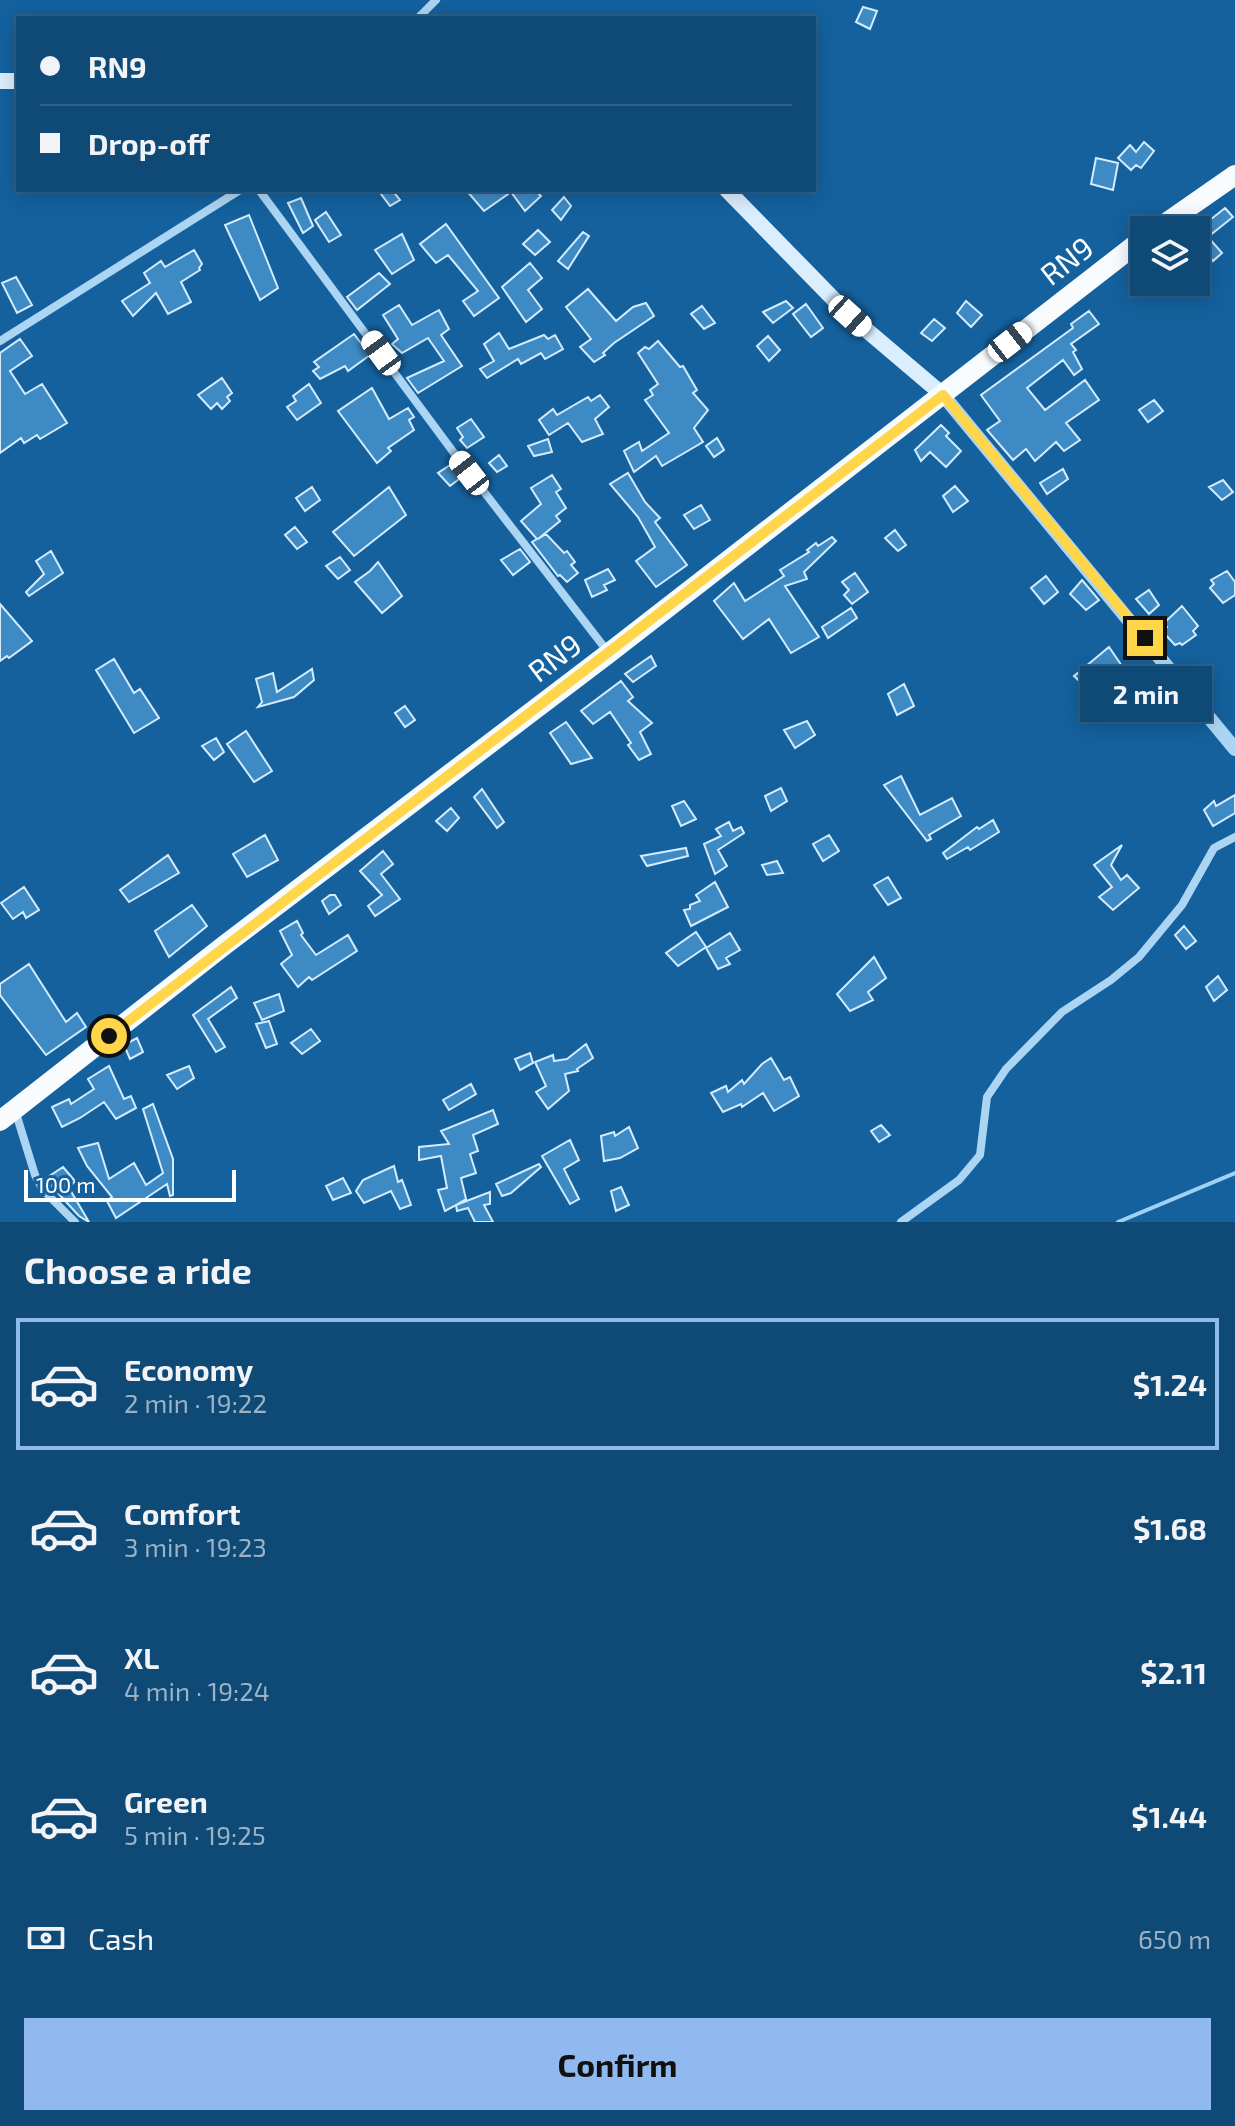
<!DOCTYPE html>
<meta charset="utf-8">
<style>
:root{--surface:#0f4976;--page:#1d537e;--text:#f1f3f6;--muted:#9bb2c5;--line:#2f6188;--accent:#90b9f0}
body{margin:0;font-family:"Exo 2",sans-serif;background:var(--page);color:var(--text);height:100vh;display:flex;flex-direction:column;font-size:30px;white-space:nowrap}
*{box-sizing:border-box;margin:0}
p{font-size:26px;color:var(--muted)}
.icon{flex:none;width:44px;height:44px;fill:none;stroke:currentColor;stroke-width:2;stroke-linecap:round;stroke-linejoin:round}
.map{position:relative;height:1222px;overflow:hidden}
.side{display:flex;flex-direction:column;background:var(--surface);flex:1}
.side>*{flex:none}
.hud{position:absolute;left:16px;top:16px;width:800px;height:176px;border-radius:0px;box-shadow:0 4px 20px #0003,0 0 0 2px var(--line);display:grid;align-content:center;height:176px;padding:0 24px;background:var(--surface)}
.buttons{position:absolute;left:1130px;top:216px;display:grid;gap:16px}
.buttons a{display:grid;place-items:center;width:80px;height:80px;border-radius:0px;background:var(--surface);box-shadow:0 4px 20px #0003,0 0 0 2px var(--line);font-size:40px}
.scale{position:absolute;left:24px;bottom:20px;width:212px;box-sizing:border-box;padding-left:8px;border:4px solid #fff;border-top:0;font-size:22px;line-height:28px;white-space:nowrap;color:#fff;-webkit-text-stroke:6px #14619e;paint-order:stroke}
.end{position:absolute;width:36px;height:36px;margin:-18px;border:10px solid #ffd54a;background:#111;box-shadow:0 0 0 4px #111}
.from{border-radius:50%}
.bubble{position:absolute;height:56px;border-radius:0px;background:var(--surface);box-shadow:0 4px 20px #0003,0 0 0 2px var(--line);font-size:26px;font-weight:700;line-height:56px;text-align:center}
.car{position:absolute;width:24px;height:48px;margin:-24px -12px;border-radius:10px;box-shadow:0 0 6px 2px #0007;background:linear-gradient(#fff 24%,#345 0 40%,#fff 0 76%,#345 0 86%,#fff 0)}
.hud b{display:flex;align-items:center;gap:28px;height:76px;font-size:30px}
.hud b+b{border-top:2px solid var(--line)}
.hud i{width:20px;height:20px;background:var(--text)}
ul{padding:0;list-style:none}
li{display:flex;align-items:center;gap:24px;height:132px;margin:0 16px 12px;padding:0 8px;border:4px solid transparent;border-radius:0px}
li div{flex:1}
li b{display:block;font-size:30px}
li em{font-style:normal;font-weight:700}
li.selected{border-color:var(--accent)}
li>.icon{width:72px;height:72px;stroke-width:1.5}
h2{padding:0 24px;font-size:36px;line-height:96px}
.pay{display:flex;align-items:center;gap:20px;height:88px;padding:0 24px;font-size:30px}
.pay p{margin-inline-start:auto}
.action{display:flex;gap:16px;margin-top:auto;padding:16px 24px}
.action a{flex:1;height:92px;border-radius:0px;background:var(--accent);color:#111;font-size:32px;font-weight:700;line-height:92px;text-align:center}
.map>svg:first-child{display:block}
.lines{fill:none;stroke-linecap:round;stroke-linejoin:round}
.stream{stroke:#9ed1f6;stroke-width:4}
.building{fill:#3d8ac5;stroke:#d4ecfd;stroke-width:2}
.minor{stroke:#acd5f4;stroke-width:8}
.tertiary{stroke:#acd5f4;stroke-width:14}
.secondary{stroke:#dbeefd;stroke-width:16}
.primary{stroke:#f8fcff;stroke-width:20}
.route{stroke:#ffd54a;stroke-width:10}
.labels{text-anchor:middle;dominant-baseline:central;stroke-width:6;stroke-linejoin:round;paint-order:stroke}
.street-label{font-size:30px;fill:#fff;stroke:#14619e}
</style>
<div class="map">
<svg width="1235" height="1222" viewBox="0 0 1235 1222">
<rect width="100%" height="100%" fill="#14619e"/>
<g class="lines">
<path class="stream" d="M1118 1222 1235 1173"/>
</g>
<path class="building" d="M863 7 877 11 870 29 856 22Z
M1144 142 1154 151 1141 168 1136 165 1131 170 1118 158 1130 145 1136 152Z
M1096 158 1118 163 1113 190 1091 184Z
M378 190H392L400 200 390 206Z
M466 190H535L541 196 525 211 511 192 484 211Z
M564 197 571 206 561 220 552 210Z
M301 198 313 226 303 233 288 203Z
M1225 208 1233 217 1208 237 1222 253 1213 261 1202 249 1196 253V224L1200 228Z
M326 212 341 235 329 242 315 220Z
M249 215 278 288 260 300 225 225Z
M446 224 499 298 474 316 463 301 478 291 448 255 436 263 420 244Z
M538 230 550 242 535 255 523 244Z
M583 232 589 236 568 269 558 261Z
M402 234 414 260 392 274 375 250Z
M194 250 202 264 199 268 200 270 181 282 191 302 168 314 156 293 133 316 122 301 150 283 144 273 161 261 165 267Z
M530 263 542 278 528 290 542 309 526 322 502 287Z
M379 273 390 284 357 310 347 297Z
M16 277 32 305 17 313 2 283Z
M588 289 616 321 633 307 646 303 654 316 614 343 603 353 605 355 594 362 580 347 591 339 566 307Z
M786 301 793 308 773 323 763 312Z
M966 301 982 315 971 327 957 313Z
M806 304 823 328 811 337 793 314Z
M399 305 412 325 439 310 449 329 441 335 462 366 418 393 407 378 444 361 428 338 402 353 392 344 398 339 383 315Z
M702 306 715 323 704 329 691 314Z
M1089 311 1099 324 1071 344 1076 350 1073 352 1082 369 1074 375 1063 360 1027 388 1045 410 1085 380 1099 400 1066 423 1080 440 1064 451 1056 442 1035 461 1026 449 1013 460 987 430 1000 421 981 395 1073 328 1071 324Z
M934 319 945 328 932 341 921 333Z
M499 333 509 349 544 335 548 339 555 335 563 349 545 359 541 353 521 364 518 359 487 378 480 369 494 361 484 344Z
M354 334 370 355 348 371 345 366 320 379 313 371 319 367 314 362Z
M768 336 780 350 769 361 757 346Z
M20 339 32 356 10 371 25 394 42 384 67 423 40 439 37 435 24 443 21 438 0 453V353Z
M658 341 680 367 683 366 697 390 693 393 708 410 694 428 703 442 662 466 656 456 634 472 624 451 639 442 642 451 669 433 645 400 653 395 650 390 658 384 638 353 645 347 649 349Z
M222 378 232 393 227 397 230 401 222 409 217 403 211 409 198 395Z
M309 384 321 403 297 420 287 407 296 401 293 396Z
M372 388 389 419 408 408 414 417 409 420 414 430 388 448 391 451 377 463 338 411Z
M600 395 609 407 595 419 603 434 582 442 568 423 549 435 539 420 553 409 557 415 588 397 591 401Z
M1154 400 1163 411 1148 422 1139 410Z
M471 419 484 437 467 448 460 440 463 437 457 428Z
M941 425 949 433 946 436 961 451 946 467 930 452 921 461 915 450Z
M717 438 724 450 714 457 706 446Z
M548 439 552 452 534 456 528 446Z
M499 455 507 466 497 472 489 463Z
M453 463 463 476 450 486 438 473Z
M1063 469 1068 479 1047 494 1040 483Z
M628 473 645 502 660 518 655 522 687 565 656 587 636 561 655 547 638 517 610 484Z
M552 475 561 489 556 492 566 508 556 516 560 521 538 539 546 534 564 553 567 551 575 562 571 565 578 573 567 582 560 575 558 576 532 542 537 539 521 521 541 504 531 488Z
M1223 480 1233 492 1222 500 1209 487Z
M955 486 968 501 953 512 943 496Z
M312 487 320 500 305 511 296 498Z
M389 487 406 515 354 556 333 532Z
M701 505 710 520 694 529 684 515Z
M295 527 307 542 297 549 285 535Z
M895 530 906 545 898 551 885 538Z
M832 537 836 541 804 572 807 579 785 586 819 637 791 653 769 619 743 639 714 601 734 583 745 601 784 576 780 570 809 552 807 550 816 543 818 546Z
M520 549 530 562 513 575 501 560Z
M51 551 63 573 29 596 26 592 44 574 36 561Z
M340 557 350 570 338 579 326 566Z
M378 562 402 596 382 613 355 582 370 571Z
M608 569 615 580 604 585 607 590 592 597 585 580Z
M1227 571 1235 582V595L1223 603 1210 588 1214 584 1211 580Z
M855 573 868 592 852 604 844 595 849 590 842 582Z
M1046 576 1058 592 1044 604 1031 588Z
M1082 580 1099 600 1086 610 1070 594Z
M1149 590 1159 605 1149 614 1136 599Z
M0 604 32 641 9 658 7 656 0 661Z
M1182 606 1198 626 1193 631 1196 635 1182 645 1180 643 1175 645 1162 631 1167 627 1164 623Z
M851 608 857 618 828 638 822 627Z
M1109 647 1122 666 1105 679 1113 689 1099 700 1074 676Z
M651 656 656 666 633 682 625 674Z
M114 659 134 693 140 689 159 718 134 733 96 670Z
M312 669 314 680 294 697 258 707 262 702 256 679 273 673 277 692Z
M621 681 633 697 628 701 652 723 640 732 651 754 639 760 628 745 631 743 610 712 593 724 581 711Z
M904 684 914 706 897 715 888 694Z
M405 706 415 720 405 727 395 713Z
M807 721 815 735 795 748 784 730Z
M566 722 569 726 592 758 571 764 550 733Z
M246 731 272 771 254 782 227 744Z
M216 738 224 752 214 760 202 746Z
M901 776 920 815 952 798 961 816 929 835 931 839 927 841 884 785Z
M781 788 787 801 771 811 765 796Z
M482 789 504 822 497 828 474 797Z
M1235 795V813L1213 826 1204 810 1214 801 1216 806Z
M684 801 696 819 681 826 672 806Z
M451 808 459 818 447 831 436 821Z
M993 820 999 832 970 850 968 847 947 859 943 853 977 827 979 829Z
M729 822 733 831 741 827 744 833 718 850 727 866 715 874 704 844 721 836 716 829Z
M265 835 278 860 247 877 233 854Z
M829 835 839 851 823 861 813 844Z
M1122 845 1111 865 1121 880 1127 875 1139 888 1113 910 1099 897 1112 887 1094 865Z
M686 848 688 856 647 866 641 856Z
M383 851 393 864 381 874 400 899 375 916 368 906 382 895 360 871Z
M168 855 179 873 129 902 120 890Z
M777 861 783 873 767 875 762 865Z
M888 877 901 898 888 905 874 885Z
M715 882 728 907 691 926 684 910 690 909V905L700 901 696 895Z
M24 887 39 910 26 918 23 912 13 919 1 903Z
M330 895H335L341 905 329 914 322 901Z
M192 905 207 926 169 957 155 931Z
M297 921 303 933 301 935 316 955 348 935 357 951 312 980 309 977 298 987 281 964 292 955 280 931Z
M1184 926 1196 941 1186 949 1175 935Z
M696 932 706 947 678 966 666 953Z
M730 933 740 950 726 958 730 964 718 969 706 948Z
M874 957 886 978 868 992 873 1000 850 1011 837 994Z
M29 964 66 1022 77 1013 86 1027 46 1055 0 995V984Z
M1218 976 1227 990 1214 1001 1206 987Z
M231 987 237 998 208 1019 225 1047 216 1052 193 1015Z
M279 994 284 1011 262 1020 254 1003Z
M269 1021 277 1044 266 1048 256 1024Z
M311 1029 320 1041 302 1054 291 1043Z
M137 1038 143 1052 130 1059 124 1045Z
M586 1044 593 1058 577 1069 578 1071 565 1074 569 1091 548 1109 536 1092 546 1086 535 1062 553 1055 554 1061 567 1059Z
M530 1053 533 1063 520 1070 515 1059Z
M771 1058 784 1080 790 1077 799 1096 774 1111 763 1093 742 1107 741 1104 723 1112 711 1093 726 1086 728 1092 742 1080 744 1084 762 1064Z
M109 1066 124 1099 131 1096 136 1108 116 1119 104 1102 80 1118 62 1127 52 1107 69 1099 71 1104 94 1089 88 1079Z
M189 1066 194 1078 177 1089 167 1075Z
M471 1084 476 1094 449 1110 443 1100Z
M153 1104 173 1159V1195L170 1196 167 1184 116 1218 107 1201 112 1197 87 1166 78 1148 98 1143 109 1179 134 1163 146 1185 163 1173 143 1109Z
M493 1110 498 1124 473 1135 478 1151 470 1154 476 1173 461 1178 466 1199 456 1205 490 1192V1204L484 1205 493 1222H475L468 1208 457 1211 456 1205 445 1211 438 1190 447 1188 441 1156 419 1160V1147L449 1144 441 1131Z
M881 1125 890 1135 879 1142 871 1131Z
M629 1127 638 1148 620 1158 604 1161 601 1136 614 1132 615 1136Z
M570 1140 579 1160 564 1169 579 1199 570 1204 542 1156Z
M539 1164 541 1167 511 1193 502 1196 496 1184Z
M394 1166 398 1182 402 1180 411 1205 400 1209 391 1191 364 1203 356 1191 363 1180Z
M63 1167 75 1181 69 1188 89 1222 79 1216 45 1179Z
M343 1178 351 1193 333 1200 326 1186Z
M621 1187 629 1205 616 1211 611 1191Z"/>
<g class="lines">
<path class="minor" d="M418 18 436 0
M259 190 454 453 608 652
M0 341 240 190
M15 1110 35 1175 43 1190 75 1222
M901 1222 959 1180 980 1155 987 1097 1006 1069 1062 1012 1111 980 1139 957 1182 905 1214 848 1235 837"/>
<path class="tertiary" d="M943 395 1235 749"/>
<path class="secondary" d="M0 81H18
M727 190 850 316 943 395"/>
<path class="primary" d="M1156 230 1235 175
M0 1121 226 944 609 653 1144 238"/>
</g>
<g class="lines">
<path class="route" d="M109 1036 943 395 1145 638"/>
</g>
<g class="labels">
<g class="street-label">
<text transform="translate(1066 260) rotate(-38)">RN9</text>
<text transform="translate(554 657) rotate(-37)">RN9</text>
</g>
</g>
</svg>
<div class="buttons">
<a><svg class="icon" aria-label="layers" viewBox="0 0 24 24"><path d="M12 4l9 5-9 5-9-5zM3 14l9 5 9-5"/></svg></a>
</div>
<div class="scale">100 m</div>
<i class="end from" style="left:109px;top:1036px"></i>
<i class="end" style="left:1145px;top:638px"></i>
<div class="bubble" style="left:1080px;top:666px;width:132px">2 min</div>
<i class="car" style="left:850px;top:316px;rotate:132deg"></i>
<i class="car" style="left:1010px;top:342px;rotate:52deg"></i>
<i class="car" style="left:381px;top:353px;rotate:324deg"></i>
<i class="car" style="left:469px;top:473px;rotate:322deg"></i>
<div class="hud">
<b><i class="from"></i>RN9</b>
<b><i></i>Drop-off</b>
</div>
</div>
<section class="side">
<h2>Choose a ride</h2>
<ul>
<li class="selected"><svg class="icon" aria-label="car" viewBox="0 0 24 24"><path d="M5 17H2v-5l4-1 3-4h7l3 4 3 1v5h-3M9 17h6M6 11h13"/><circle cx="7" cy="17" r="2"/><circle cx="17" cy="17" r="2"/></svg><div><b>Economy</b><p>2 min · 19:22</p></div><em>$1.24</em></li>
<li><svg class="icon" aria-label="car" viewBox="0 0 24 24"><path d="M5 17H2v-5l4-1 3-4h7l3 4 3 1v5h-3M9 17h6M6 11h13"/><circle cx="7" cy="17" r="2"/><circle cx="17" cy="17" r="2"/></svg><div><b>Comfort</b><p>3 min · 19:23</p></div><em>$1.68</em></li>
<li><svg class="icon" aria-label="car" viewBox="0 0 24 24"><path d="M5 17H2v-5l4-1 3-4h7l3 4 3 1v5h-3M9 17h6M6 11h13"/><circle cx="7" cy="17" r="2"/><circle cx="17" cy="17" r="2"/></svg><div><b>XL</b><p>4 min · 19:24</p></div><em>$2.11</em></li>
<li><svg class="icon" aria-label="car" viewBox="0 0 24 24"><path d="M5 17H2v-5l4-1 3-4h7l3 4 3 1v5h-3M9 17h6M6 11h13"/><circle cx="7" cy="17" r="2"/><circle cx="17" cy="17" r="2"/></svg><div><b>Green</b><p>5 min · 19:25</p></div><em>$1.44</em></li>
</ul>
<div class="pay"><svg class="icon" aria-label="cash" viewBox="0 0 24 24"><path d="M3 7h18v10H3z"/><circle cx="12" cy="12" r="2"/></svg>Cash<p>650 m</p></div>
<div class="action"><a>Confirm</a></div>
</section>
